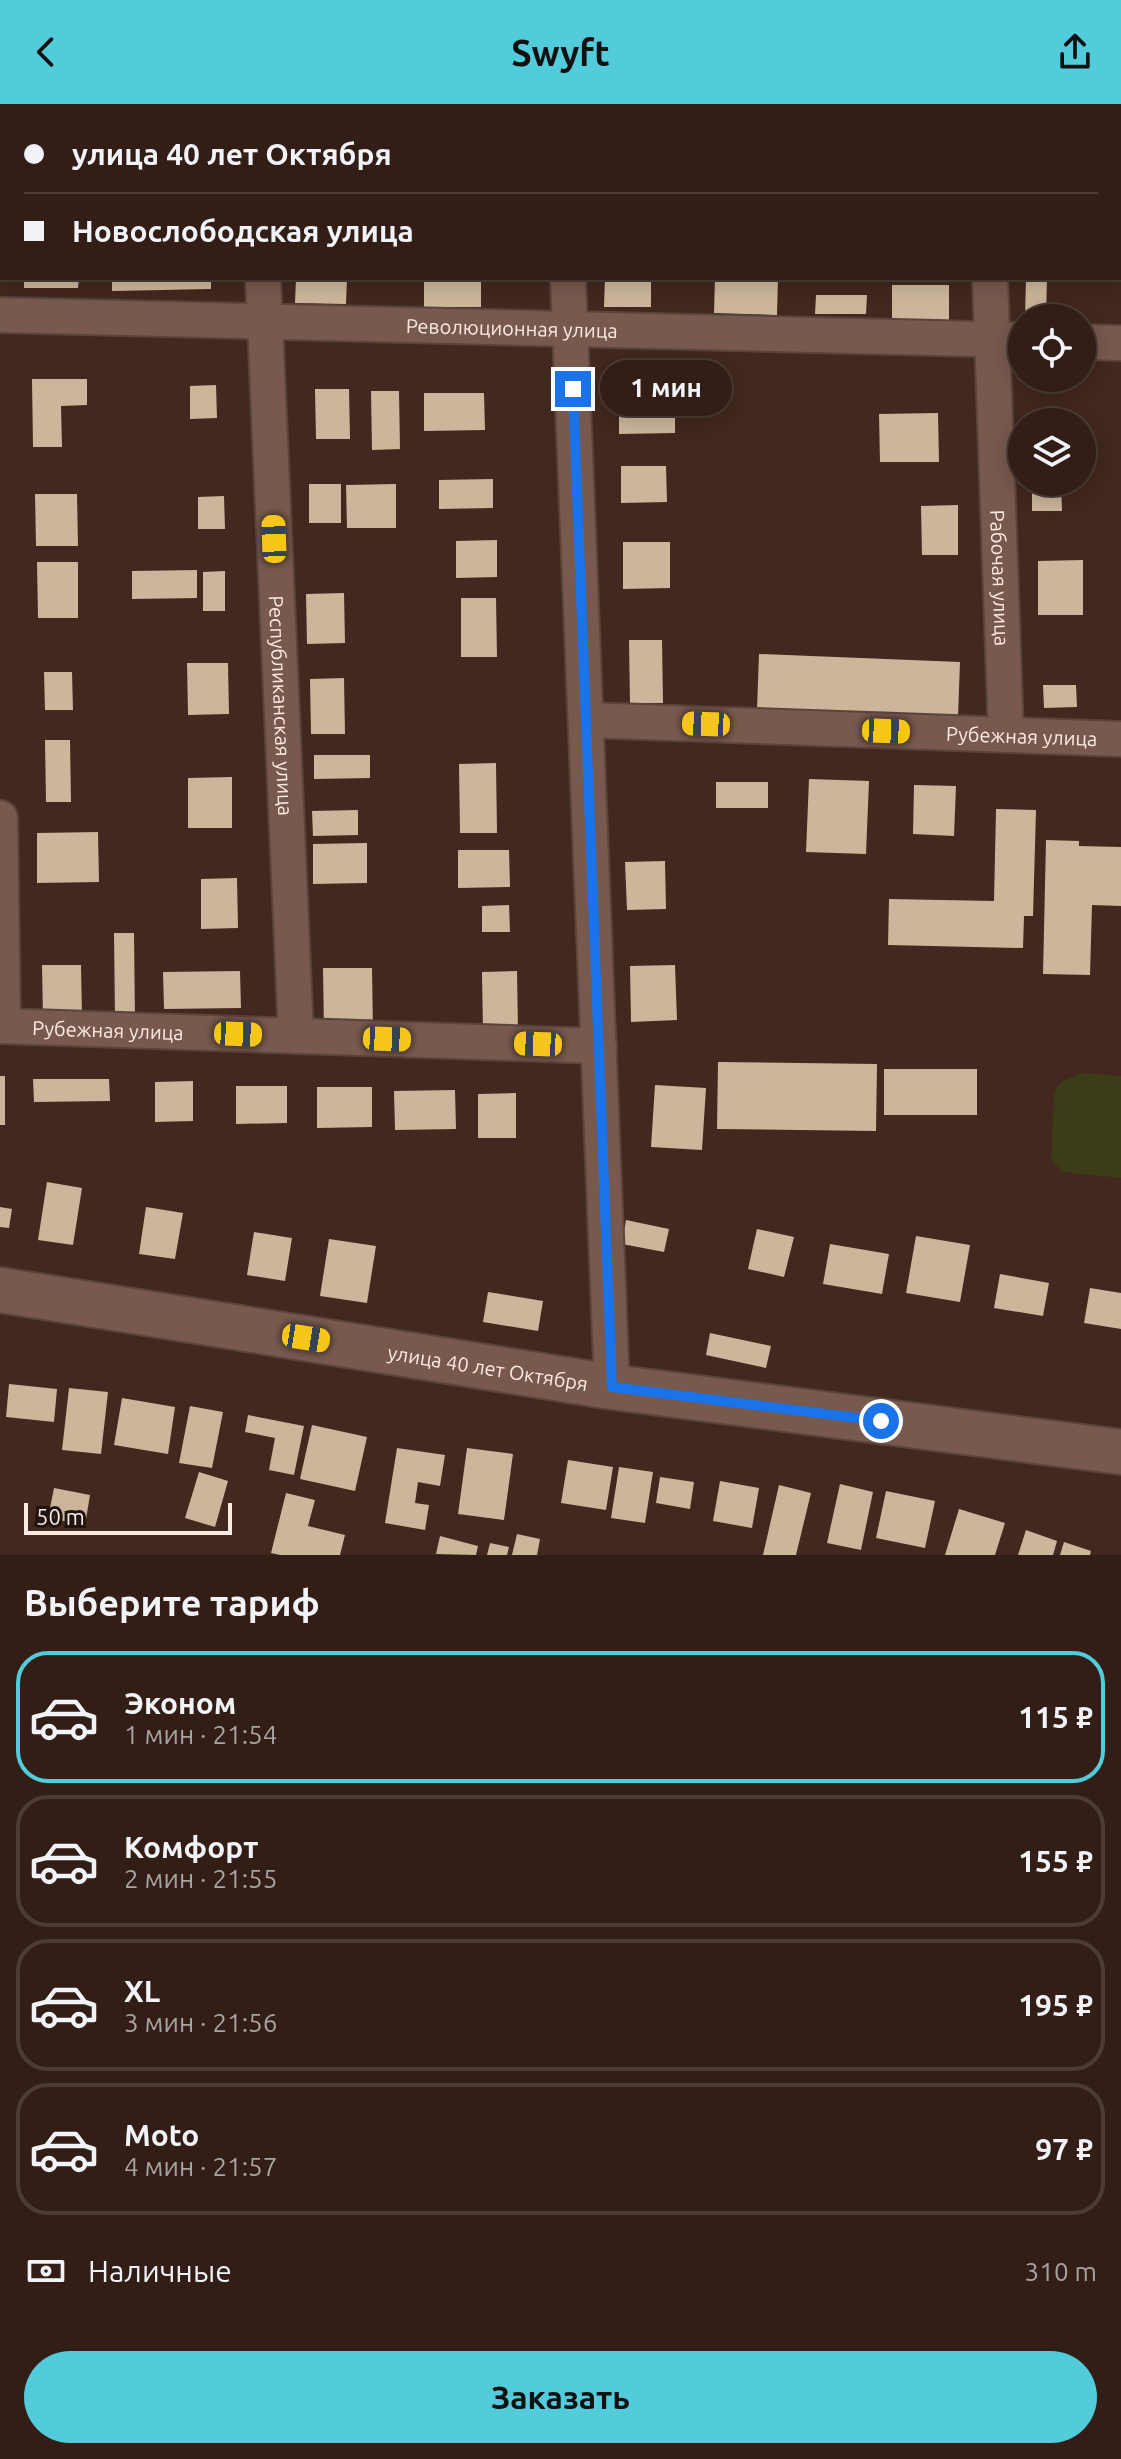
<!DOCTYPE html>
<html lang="ru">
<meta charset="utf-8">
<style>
:root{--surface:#321e16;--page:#3d2b23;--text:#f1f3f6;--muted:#a8a2a1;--line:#4d3c35;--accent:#52cbda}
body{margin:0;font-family:Ubuntu,sans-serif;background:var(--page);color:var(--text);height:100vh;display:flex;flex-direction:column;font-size:30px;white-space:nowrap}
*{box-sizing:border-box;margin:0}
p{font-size:26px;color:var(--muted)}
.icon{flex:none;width:44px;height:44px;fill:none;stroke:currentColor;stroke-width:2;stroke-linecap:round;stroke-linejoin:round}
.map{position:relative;height:1451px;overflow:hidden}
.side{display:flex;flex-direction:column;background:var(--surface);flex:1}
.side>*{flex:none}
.banner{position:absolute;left:0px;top:0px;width:1122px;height:176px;box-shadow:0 4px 20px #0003,0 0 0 2px var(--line);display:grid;align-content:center;height:176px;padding:0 24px;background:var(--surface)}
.buttons{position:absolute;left:1008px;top:200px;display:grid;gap:16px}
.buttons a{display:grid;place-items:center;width:88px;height:88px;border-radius:50%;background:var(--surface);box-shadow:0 4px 20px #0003,0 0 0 2px var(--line);font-size:40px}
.scale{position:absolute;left:24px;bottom:20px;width:208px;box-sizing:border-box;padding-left:8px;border:4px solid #fceae3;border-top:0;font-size:22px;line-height:28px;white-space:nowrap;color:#fceae3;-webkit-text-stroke:6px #201410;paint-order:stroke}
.end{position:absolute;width:36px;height:36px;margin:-18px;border:10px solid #1a73e8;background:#fff;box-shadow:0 0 0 4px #fff}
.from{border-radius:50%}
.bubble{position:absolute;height:56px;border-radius:28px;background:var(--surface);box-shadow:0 4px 20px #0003,0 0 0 2px var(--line);font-size:26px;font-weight:700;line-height:56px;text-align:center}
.car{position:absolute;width:24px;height:48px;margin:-24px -12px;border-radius:10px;box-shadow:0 0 6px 2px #0007;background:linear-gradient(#f5c518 24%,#345 0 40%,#f5c518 0 76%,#345 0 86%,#f5c518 0)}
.banner b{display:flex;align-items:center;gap:28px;height:76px;font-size:30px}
.banner b+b{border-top:2px solid var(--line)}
.banner i{width:20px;height:20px;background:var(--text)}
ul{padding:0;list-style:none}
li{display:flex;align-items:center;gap:24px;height:132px;margin:0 16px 12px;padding:0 8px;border:4px solid var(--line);border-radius:32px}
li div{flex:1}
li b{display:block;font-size:30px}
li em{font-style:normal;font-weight:700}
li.current{border-color:var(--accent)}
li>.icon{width:72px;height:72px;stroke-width:1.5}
h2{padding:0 24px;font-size:36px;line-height:96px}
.pay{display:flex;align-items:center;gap:20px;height:88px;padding:0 24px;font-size:30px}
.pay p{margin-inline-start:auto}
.primary-button{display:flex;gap:16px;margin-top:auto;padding:16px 24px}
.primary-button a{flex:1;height:92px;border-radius:48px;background:var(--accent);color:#111;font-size:32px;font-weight:700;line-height:92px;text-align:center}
header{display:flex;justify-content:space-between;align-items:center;height:104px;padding:0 24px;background:var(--accent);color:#111;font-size:36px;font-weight:700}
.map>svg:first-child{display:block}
.green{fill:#3d3c18}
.building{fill:#cbb69b}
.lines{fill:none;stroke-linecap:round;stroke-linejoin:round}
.street-casing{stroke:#5b443c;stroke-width:38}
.secondary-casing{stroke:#5b443c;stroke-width:48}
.street{stroke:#77594e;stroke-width:34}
.secondary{stroke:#77594e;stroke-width:44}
.route{stroke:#1a73e8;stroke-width:10}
.labels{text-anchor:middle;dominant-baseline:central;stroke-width:8;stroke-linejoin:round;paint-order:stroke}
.street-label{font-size:20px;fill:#fceae3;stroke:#201410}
</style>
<header><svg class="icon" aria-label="back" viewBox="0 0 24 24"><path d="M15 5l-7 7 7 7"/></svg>Swyft<svg class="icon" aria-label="share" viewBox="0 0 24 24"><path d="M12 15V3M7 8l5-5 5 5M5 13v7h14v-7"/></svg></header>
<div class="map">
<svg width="1121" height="1451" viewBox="0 0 1121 1451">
<rect width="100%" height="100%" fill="#42281e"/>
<path class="green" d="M1081 969 1121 972V1074L1062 1068 1051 1055 1054 990 1060 979Z"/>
<path class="building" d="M24 174H79L78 184H24Z
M112 174H211V185L112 187Z
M296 174H347L346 200 295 199Z
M461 174H481V203H424V178L461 177Z
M605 174H651V203H604Z
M715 174H778L777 211 714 209Z
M1026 174H1047L1046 214H1025Z
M892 181H949V216L892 215Z
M816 191H867L866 210H815Z
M32 275H87V301L61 302 62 343H33Z
M216 281 217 314 190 315V282Z
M315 285H349L350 335H316Z
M371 287H399L400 345 372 346Z
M424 289H484L485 326 424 327Z
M675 290V329L619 330V291Z
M938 309 939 358H880L879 310Z
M621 362H666L667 398 621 399Z
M493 375V404L439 405V376Z
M1032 378H1061L1062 407H1032Z
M309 380H341V419H309Z
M396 380V424H347L346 381Z
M35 390H77L78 442H36Z
M224 392 225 425H198V393Z
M958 401V451H922L921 402Z
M497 436V473L456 474V437Z
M623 438H670V484L623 485Z
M1083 456V511H1038V457Z
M37 458H78V514H38Z
M197 466V494L132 495V467Z
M225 467V507H203V468Z
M344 489 345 539 307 540 306 490Z
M461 494H496L497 553H461Z
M629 536H662L663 599H630Z
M759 550 960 558 958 613 757 606Z
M187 559H228L229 610 188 611Z
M44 568H72L73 606H45Z
M344 574 345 630H311L310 575Z
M1043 581H1076L1077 603 1044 604Z
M45 636H70L71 698H46Z
M314 651H370V674L314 675Z
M496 659 497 729H460L459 660Z
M232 673V724H188V674Z
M809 675 869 677 866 750 806 748Z
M716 678H768V704H716Z
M914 681 956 682 954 732 913 730Z
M996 705 1036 706 1033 812H1024L1023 844 888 841 889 795 994 797Z
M358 706V731L313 732 312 707Z
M98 728 99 778 37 779V729Z
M1046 736 1079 737V742L1121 743V802L1092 801 1090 871 1043 870Z
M367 739V779L313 780V740Z
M458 746H509L510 783 458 784Z
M665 757 666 805 627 806 625 758Z
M237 774 238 824 201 825V775Z
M509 801 510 828H482V802Z
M114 829H134L135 916H115Z
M42 861H81L82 914H43Z
M675 861 677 916 631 918 630 862Z
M323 864H372L373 928H324Z
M240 867 241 904 164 905 163 868Z
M517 867 518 928 483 929 482 868Z
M718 958 877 960 876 1027 717 1025Z
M884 965H977V1011H884Z
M0 972H5V1021H0Z
M33 975H109L110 997 34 998Z
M193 977V1017L155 1018V978Z
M655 981 706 984 702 1046 651 1043Z
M236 982H287V1019L236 1020Z
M317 983H372V1023L317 1024Z
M455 986 456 1025 395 1026 394 987Z
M516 989V1034H478V990Z
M47 1078 82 1084 73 1141 38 1136Z
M0 1103 12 1105 9 1124 0 1123Z
M146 1103 183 1109 175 1155 139 1150Z
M626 1116 669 1125 664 1148 622 1140Z
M757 1125 794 1133 784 1173 748 1165Z
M254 1128 292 1134 285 1177 247 1171Z
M916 1132 970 1141 960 1198 906 1189Z
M329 1135 376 1142 367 1199 320 1192Z
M830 1140 889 1150 882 1190 823 1180Z
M1000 1170 1049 1179 1043 1212 994 1204Z
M1090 1184 1121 1189V1225L1084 1219Z
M488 1188 543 1197 538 1227 483 1218Z
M710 1229 771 1242 766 1264 706 1251Z
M9 1280 57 1285 54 1318 6 1313Z
M69 1284 108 1288 101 1350 62 1346Z
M122 1294 175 1303 168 1350 114 1341Z
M190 1302 223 1308 212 1364 179 1359Z
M248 1311 304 1322 294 1371 269 1366 275 1334 245 1328Z
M312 1321 367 1333 355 1387 300 1375Z
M397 1344 445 1351 440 1382 418 1378 415 1399 429 1401 425 1426 385 1419Z
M467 1344 513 1350 504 1416 458 1410Z
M568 1356 613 1363 606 1406 561 1399Z
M619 1363 653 1368 645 1419 611 1414Z
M199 1368 228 1377 215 1423 185 1414Z
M660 1373 694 1378 690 1405 656 1399Z
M720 1377 759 1384 752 1424 713 1417Z
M840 1380 873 1388 861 1446 827 1439Z
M779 1381 811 1389 796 1451H763Z
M54 1384 90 1391 85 1421 48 1414Z
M886 1387 935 1397 925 1444 876 1434Z
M286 1389 315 1396 308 1422 345 1431 340 1451H280L271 1449Z
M959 1405 1005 1419 995 1451H945Z
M1026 1426 1057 1437 1053 1451H1018Z
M517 1430 540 1435 537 1451H512Z
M440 1432 478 1442 476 1451 436 1450Z
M1064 1438 1091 1447 1090 1451H1060Z
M490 1439 509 1443 507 1451H487Z"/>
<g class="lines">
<g class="street-casing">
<g id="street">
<path d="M257 0V2"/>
<path d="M558 0V2"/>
<path d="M982 0V2"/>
<path id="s1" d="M263 174 296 932"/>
<path d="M568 174 612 1283"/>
<path id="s2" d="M990 174 1006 631"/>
<path id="s3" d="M0 211 1022 236"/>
<path d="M1082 238 1121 239"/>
<path id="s4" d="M586 616 1121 635"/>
<path d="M0 714 3 922"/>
<path id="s5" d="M0 922 599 942"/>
</g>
</g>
<g class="secondary-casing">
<g id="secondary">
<path id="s6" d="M0 1186 612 1283 1121 1348"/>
</g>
</g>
<use href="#street" class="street"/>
<use href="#secondary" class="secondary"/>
</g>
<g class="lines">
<path class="route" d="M573 285 612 1283 881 1317"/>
</g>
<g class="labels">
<g class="street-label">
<text stroke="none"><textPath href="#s3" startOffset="512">Революционная улица</textPath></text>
<text stroke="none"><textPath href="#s2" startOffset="300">Рабочая улица</textPath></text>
<text stroke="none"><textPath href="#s1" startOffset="428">Республиканская улица</textPath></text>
<text stroke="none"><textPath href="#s4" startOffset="436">Рубежная улица</textPath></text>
<text stroke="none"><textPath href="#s5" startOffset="108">Рубежная улица</textPath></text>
<text stroke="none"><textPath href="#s6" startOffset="494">улица 40 лет Октября</textPath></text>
</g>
</g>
</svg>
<div class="buttons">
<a><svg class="icon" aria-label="locate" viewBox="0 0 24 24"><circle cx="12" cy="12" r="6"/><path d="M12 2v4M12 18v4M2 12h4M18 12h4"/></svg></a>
<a><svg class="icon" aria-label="layers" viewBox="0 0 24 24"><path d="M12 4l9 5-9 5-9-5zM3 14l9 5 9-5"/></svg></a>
</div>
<div class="scale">50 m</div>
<i class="end from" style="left:881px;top:1317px"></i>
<i class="end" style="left:573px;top:285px"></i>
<div class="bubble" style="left:600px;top:256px;width:132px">1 мин</div>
<i class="car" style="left:274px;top:435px;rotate:358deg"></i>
<i class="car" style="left:706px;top:620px;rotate:272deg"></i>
<i class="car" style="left:886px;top:627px;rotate:92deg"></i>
<i class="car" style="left:238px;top:930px;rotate:92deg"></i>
<i class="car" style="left:387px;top:935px;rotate:92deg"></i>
<i class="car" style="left:538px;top:940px;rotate:272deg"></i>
<i class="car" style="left:306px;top:1234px;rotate:99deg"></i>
<div class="banner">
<b><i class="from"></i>улица 40 лет Октября</b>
<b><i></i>Новослободская улица</b>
</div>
</div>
<section class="side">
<h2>Выберите тариф</h2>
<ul>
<li class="current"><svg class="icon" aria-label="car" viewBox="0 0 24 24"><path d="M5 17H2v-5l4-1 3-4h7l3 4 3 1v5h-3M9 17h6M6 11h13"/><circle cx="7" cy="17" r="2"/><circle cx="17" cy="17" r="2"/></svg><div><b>Эконом</b><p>1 мин · 21:54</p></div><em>115 ₽</em></li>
<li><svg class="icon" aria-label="car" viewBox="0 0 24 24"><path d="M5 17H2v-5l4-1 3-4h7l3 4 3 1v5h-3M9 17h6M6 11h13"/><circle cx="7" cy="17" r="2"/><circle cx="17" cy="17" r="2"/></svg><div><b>Комфорт</b><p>2 мин · 21:55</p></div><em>155 ₽</em></li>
<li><svg class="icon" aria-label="car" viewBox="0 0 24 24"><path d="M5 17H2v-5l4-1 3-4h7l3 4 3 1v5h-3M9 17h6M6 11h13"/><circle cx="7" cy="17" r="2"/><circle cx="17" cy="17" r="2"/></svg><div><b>XL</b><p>3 мин · 21:56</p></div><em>195 ₽</em></li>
<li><svg class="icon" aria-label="car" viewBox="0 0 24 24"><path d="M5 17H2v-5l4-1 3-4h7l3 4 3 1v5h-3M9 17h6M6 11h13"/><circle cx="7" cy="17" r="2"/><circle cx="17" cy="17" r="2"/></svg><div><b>Moto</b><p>4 мин · 21:57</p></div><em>97 ₽</em></li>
</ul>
<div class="pay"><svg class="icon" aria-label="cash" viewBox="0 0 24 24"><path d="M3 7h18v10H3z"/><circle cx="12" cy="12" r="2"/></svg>Наличные<p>310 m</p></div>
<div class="primary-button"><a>Заказать</a></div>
</section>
